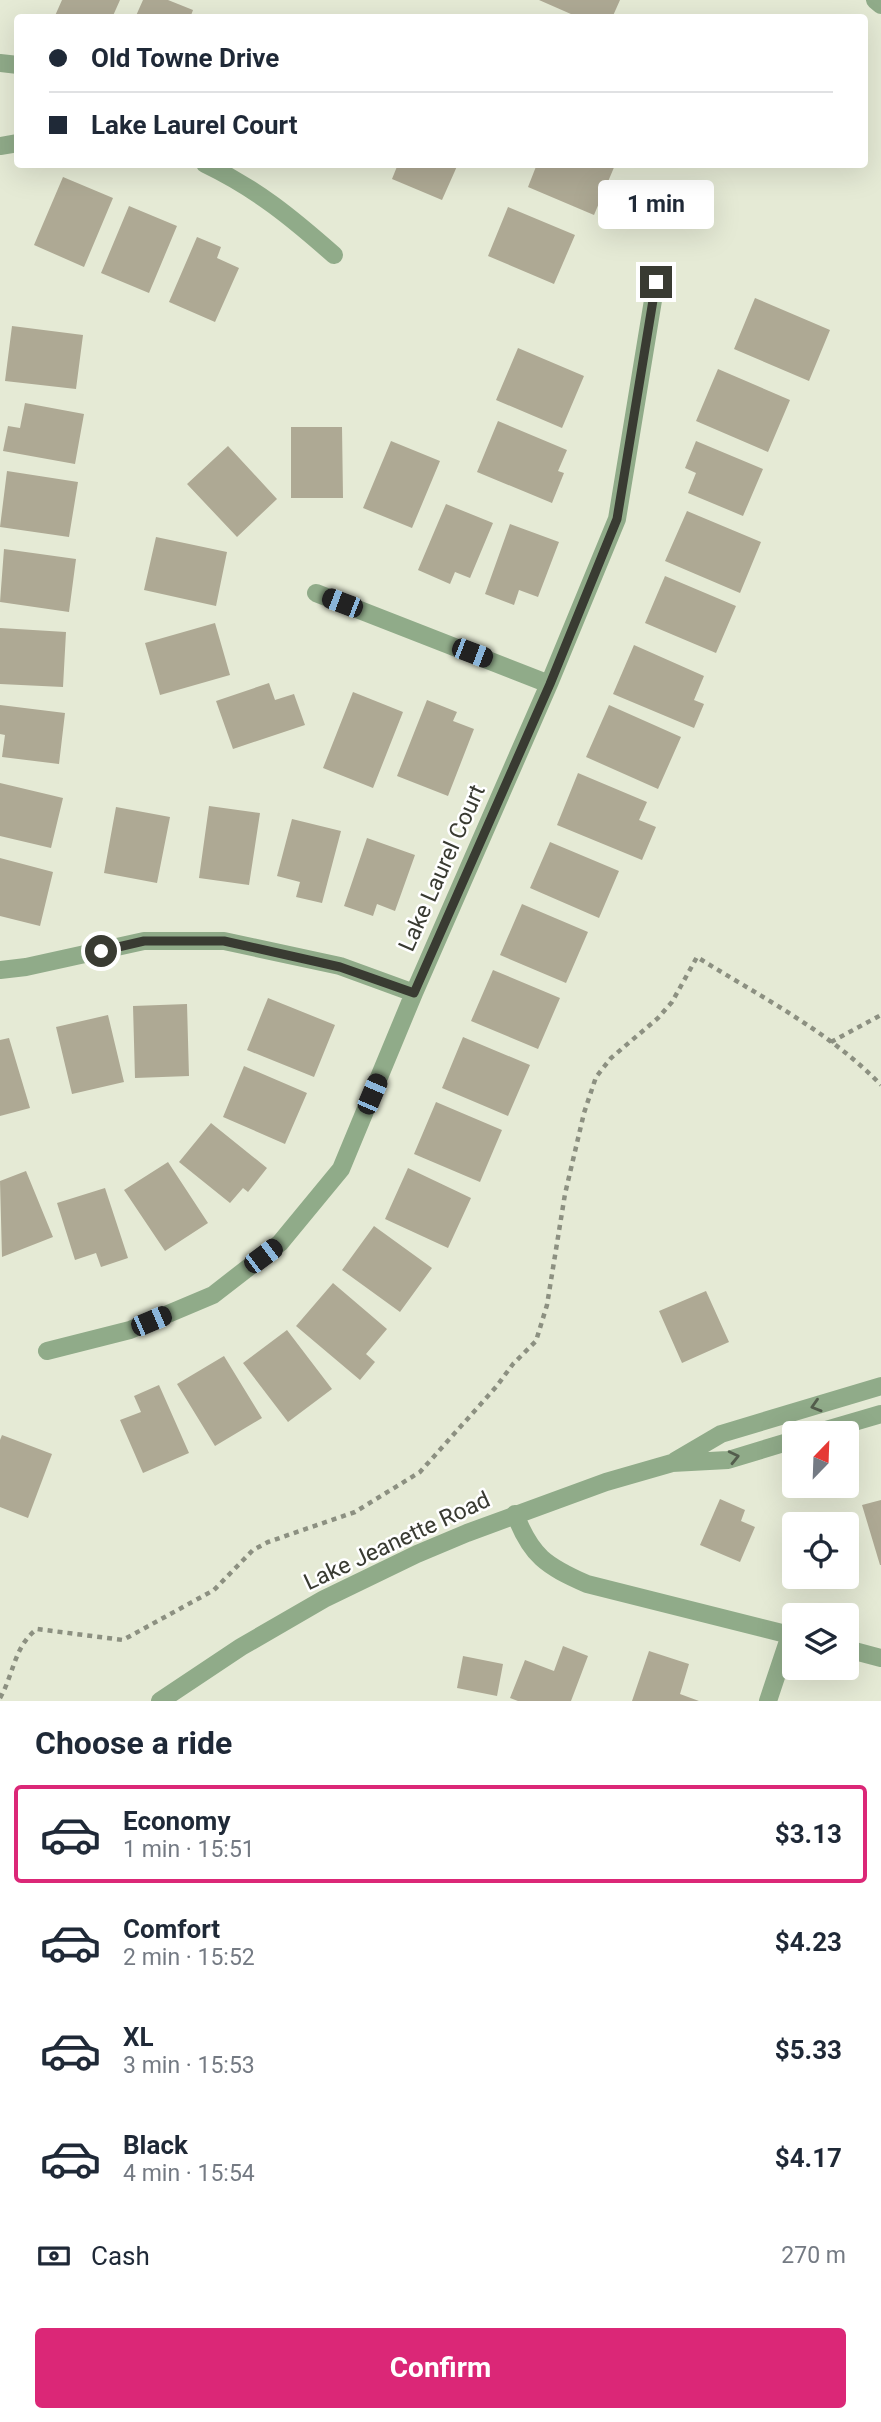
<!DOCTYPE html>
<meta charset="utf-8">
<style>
:root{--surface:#fff;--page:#f2f2f3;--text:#1f2937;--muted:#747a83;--line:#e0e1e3;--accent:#db2777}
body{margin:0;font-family:Roboto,sans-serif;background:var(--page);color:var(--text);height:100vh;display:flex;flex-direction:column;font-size:26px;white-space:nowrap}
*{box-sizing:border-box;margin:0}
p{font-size:23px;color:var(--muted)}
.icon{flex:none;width:38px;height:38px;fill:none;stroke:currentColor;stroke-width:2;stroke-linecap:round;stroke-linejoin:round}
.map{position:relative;height:1701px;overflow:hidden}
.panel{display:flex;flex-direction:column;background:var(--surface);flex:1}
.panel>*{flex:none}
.top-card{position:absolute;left:14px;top:14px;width:854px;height:154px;border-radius:7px;box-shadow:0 7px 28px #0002;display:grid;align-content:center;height:154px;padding:0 35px;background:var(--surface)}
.needle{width:46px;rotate:23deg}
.fabs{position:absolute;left:782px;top:1421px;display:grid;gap:14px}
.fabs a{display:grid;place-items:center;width:77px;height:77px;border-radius:7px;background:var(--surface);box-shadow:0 7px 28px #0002;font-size:35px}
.end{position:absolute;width:32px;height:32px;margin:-16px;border:9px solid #393b32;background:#fff;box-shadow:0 0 0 4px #fff}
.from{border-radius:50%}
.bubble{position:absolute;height:49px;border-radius:7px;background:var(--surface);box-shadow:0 7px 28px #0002;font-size:23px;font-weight:700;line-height:49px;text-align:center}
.car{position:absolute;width:21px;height:42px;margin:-21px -10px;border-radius:9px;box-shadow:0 0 5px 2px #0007;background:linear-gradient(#222 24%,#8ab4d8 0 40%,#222 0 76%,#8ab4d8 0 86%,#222 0)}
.top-card b{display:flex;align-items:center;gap:24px;height:66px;font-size:26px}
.top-card b+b{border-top:2px solid var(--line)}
.top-card i{width:18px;height:18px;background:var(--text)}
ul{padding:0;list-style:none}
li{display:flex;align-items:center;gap:21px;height:98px;margin:0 14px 10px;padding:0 21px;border:4px solid transparent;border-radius:7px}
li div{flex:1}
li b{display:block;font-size:26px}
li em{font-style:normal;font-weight:700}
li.on{border-color:var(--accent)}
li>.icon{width:63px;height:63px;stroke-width:1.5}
h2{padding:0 35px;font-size:32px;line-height:84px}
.pay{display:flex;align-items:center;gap:18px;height:77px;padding:0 35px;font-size:26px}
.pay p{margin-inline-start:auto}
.primary-button{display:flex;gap:14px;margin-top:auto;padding:14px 35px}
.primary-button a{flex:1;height:80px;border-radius:7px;background:var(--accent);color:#fff;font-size:28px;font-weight:700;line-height:80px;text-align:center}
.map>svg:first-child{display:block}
.building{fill:#aea994}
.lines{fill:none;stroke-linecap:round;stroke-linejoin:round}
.path{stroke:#8c9081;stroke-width:4.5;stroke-dasharray:5 5;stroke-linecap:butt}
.minor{stroke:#90ab89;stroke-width:18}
.tertiary{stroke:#90ab89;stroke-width:18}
.oneway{stroke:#535d4c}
.route{stroke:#393b32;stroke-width:9}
.labels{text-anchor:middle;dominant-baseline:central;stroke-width:5;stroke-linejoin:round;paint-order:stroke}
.street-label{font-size:23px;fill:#393b32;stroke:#fff}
</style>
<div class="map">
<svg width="881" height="1701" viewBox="0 0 881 1701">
<rect width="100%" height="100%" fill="#e5ead5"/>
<path class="building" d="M62 0H120L112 18H54Z
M143 0H168L193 10 190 18H135Z
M539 0H620L612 18H580Z
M398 164H458L442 200 392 179Z
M537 164H613L615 165 594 215 528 187Z
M63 177 113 198 84 267 34 245Z
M129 206 177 226 149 293 101 273Z
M508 207 575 235 554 284 488 256Z
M197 237 221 247 217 258 239 268 215 322 169 302Z
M755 298 830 330 809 381 734 349Z
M12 326 83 335 76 389 5 381Z
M518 348 584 376 562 428 496 400Z
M718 369 790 400 768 452 696 421Z
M25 403 84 414 75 464 3 451 8 426 20 428Z
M498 421 567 450 558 471 564 473 552 503 477 472Z
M291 427H342L343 498H291Z
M391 441 440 461 412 528 363 508Z
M696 441 763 469 743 516 688 493 696 473 685 468Z
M228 446 277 499 237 537 187 484Z
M7 471 78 482 69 537 0 527Z
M446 504 493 523 470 578 455 572 450 584 418 570Z
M687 511 761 542 740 593 665 561Z
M510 524 559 542 538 597 519 590 514 605 485 594Z
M156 537 227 552 216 606 144 590Z
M4 549 76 559 69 612 0 602Z
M665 576 736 606 716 653 645 623Z
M215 623 230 675 160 695 145 643Z
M0 628 66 632 63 687 0 684Z
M634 645 704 676 694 700 704 704 694 728 613 694Z
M269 683 275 700 294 694 305 725 233 749 216 701Z
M353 692 403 712 373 788 323 768Z
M427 700 457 712 453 721 474 729 448 796 397 776Z
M0 705 65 713 59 764 2 757 5 735 0 734Z
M609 705 681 737 658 789 586 757Z
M578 773 647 802 639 820 656 827 642 860 557 825Z
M0 783 63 798 51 848 0 836Z
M209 806 260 813 249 885 199 878Z
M116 807 170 817 157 883 104 873Z
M292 819 341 831 322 903 296 897 300 882 277 876Z
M367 838 415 855 395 911 377 904 373 916 344 906Z
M550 842 619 871 599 918 530 888Z
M0 858 53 872 40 926 0 916Z
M522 904 588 932 566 983 500 955Z
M493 970 560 998 538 1049 471 1021Z
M268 998 335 1025 314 1077 247 1050Z
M187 1004 189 1076 135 1078 133 1006Z
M108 1015 124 1082 72 1094 56 1027Z
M463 1037 530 1065 508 1116 442 1088Z
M9 1038 30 1108 0 1116V1040Z
M244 1066 307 1093 285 1144 223 1117Z
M436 1102 502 1130 480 1182 414 1154Z
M211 1123 267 1168 248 1192 243 1188 230 1203 179 1162Z
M168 1162 208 1223 165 1251 124 1190Z
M408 1168 471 1198 448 1248 385 1219Z
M26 1171 53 1237 2 1257 0 1181Z
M105 1188 128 1258 101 1267 96 1253 75 1260 57 1203Z
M374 1226 432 1268 400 1312 342 1270Z
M333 1283 387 1329 366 1354 375 1362 360 1380 296 1326Z
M706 1291 729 1342 682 1363 659 1311Z
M287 1330 332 1389 288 1422 243 1363Z
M224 1356 262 1418 215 1446 177 1384Z
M159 1385 189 1453 143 1473 120 1420 141 1412 134 1396Z
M2 1435 52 1454 28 1518 0 1507V1440Z
M720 1499 745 1510 741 1521 755 1527 740 1562 700 1545Z
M881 1500V1565H880L862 1505Z
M563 1646 588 1656 571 1701H518L510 1698 525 1660 554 1671Z
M649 1651 689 1664 680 1694 699 1701H632Z
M463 1656 503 1664 497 1696 457 1688Z"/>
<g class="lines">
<path class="path" d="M831 1042 881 1015
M0 1698C14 1674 14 1646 37 1629L123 1640 214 1590 253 1550 268 1542 355 1512 420 1472 496 1387 513 1364 536 1341 547 1305 565 1194 584 1113 596 1077 611 1058 658 1018 672 1002 697 957C759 996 829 1031 881 1085"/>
<path class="minor" d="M875 0 881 5
M0 63 18 65
M0 146 18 143
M205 164C257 189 292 218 334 255
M316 593 549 684
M0 970 26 967 144 941H224L340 966 414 993
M47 1351 130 1330 213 1295 280 1243 341 1169 414 993 549 684 617 519 656 282
M515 1514C531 1556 546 1566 587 1584L794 1636
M847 1649 881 1658
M768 1701 790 1635"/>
<path class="tertiary" d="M816 1433 881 1414
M675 1461 721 1434 881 1386
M160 1701 241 1647 324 1599 417 1554 467 1533 606 1482 672 1463 728 1460 794 1440"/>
</g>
<defs><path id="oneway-chevron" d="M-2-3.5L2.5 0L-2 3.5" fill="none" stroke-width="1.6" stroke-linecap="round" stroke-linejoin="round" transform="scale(1.75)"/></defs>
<g class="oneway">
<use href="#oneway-chevron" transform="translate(816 1406) rotate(163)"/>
<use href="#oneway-chevron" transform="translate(734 1457) rotate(-13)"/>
</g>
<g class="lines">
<path class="route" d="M101 951 144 941H224L340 967 414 993 550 684 617 519 656 282"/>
</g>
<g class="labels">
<g class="street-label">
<text transform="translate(442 868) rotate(-66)">Lake Laurel Court</text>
<text transform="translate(397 1541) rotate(-25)">Lake Jeanette Road</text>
</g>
</g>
</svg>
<div class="fabs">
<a><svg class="needle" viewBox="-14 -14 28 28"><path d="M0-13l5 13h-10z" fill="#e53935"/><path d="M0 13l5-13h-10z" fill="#747a83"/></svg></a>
<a><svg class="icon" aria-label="locate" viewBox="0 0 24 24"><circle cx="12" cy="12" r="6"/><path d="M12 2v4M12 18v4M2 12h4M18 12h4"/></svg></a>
<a><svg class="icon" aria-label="layers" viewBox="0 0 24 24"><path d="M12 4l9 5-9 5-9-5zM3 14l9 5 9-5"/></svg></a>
</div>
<i class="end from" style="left:101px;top:951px"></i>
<i class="end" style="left:656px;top:282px"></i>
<div class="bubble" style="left:598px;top:180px;width:116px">1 min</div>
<i class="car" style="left:342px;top:603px;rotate:291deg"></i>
<i class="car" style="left:472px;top:653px;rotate:111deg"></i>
<i class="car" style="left:372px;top:1094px;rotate:23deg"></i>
<i class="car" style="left:263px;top:1256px;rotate:53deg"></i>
<i class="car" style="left:151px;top:1321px;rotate:67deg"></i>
<div class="top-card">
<b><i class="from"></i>Old Towne Drive</b>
<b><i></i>Lake Laurel Court</b>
</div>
</div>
<section class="panel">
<h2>Choose a ride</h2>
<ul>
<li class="on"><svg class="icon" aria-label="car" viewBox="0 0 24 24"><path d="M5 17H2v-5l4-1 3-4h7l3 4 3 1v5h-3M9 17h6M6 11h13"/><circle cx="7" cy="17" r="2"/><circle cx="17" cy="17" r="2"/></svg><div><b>Economy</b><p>1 min · 15:51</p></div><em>$3.13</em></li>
<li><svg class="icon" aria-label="car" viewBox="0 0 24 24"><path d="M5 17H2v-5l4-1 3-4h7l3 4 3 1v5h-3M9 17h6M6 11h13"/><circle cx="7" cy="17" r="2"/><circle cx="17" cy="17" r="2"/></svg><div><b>Comfort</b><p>2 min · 15:52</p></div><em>$4.23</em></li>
<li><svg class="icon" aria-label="car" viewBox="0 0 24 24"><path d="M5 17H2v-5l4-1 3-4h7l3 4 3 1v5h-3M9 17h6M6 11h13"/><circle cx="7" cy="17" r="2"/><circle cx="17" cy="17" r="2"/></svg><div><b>XL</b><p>3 min · 15:53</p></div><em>$5.33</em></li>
<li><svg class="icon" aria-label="car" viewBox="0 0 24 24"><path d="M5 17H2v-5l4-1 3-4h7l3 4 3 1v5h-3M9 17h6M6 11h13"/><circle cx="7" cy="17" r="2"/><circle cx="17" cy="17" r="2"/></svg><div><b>Black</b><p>4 min · 15:54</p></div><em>$4.17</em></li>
</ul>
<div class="pay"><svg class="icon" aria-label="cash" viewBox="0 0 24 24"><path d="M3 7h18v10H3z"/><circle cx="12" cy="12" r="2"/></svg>Cash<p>270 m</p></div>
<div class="primary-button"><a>Confirm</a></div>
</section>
